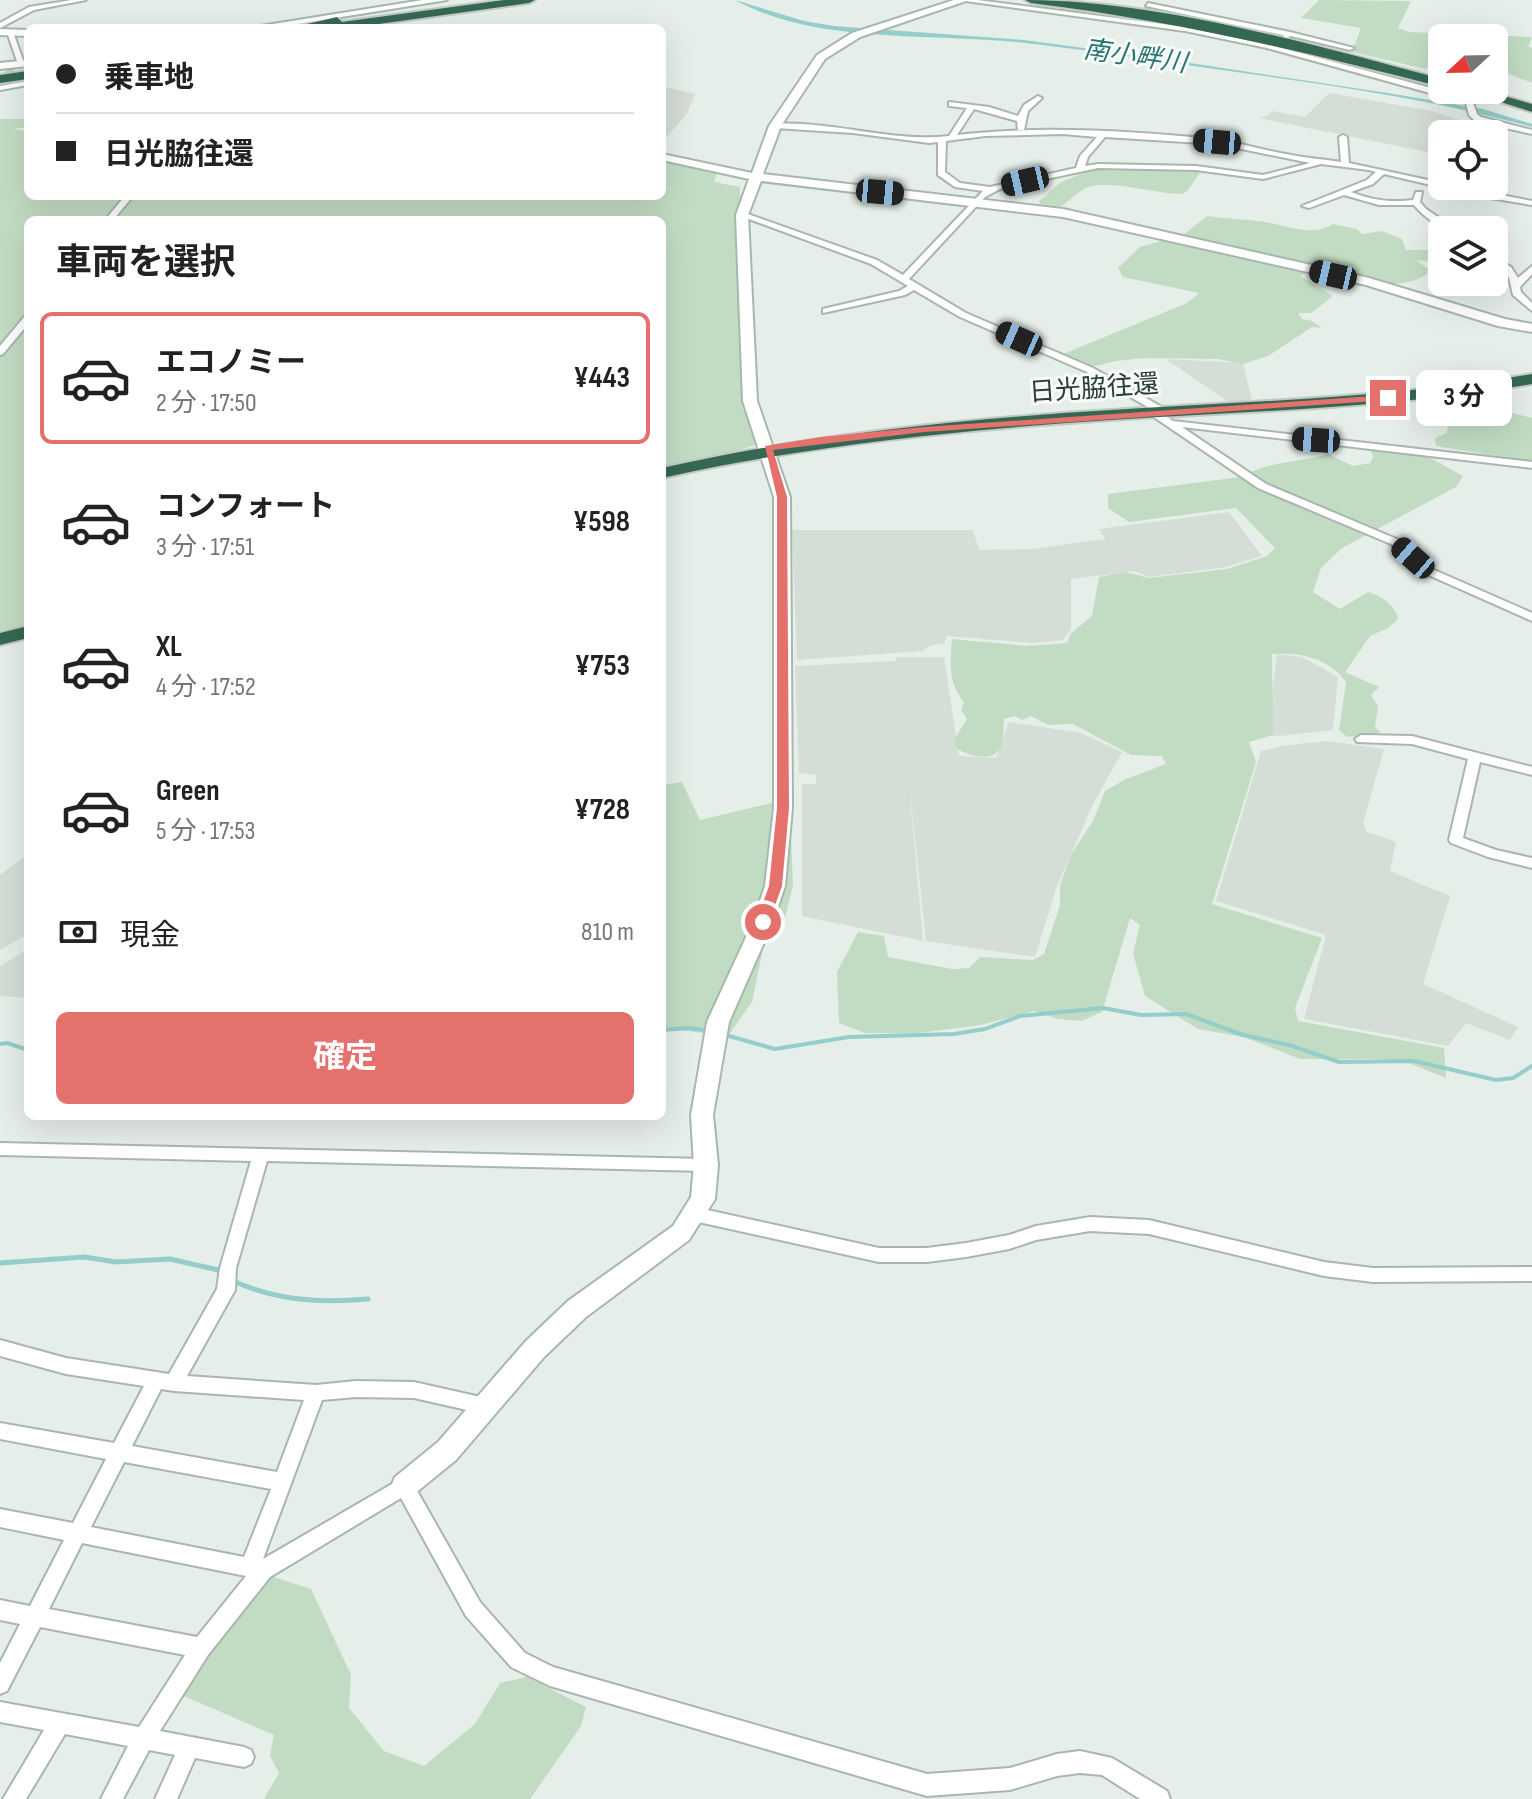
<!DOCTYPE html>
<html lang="ja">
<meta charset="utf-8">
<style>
:root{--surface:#fff;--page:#f2f2f2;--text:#222;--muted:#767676;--line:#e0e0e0;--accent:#e5716d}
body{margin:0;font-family:"Sofia Sans Condensed","Noto Sans JP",sans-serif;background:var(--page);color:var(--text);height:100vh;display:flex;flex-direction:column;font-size:30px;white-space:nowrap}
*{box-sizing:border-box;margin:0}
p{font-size:26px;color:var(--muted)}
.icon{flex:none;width:44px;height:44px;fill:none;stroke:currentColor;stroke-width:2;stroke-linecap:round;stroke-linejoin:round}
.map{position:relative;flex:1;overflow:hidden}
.details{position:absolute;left:24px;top:216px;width:642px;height:904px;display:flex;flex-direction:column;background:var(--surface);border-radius:12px;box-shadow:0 8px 32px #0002}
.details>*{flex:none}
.guide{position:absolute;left:24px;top:24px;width:642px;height:176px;border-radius:12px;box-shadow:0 8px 32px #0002;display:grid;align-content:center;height:176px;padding:0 32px;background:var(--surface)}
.needle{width:52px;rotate:248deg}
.tools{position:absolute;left:1428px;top:24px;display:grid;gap:16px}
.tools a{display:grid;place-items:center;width:80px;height:80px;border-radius:12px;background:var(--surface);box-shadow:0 8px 32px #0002;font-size:40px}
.end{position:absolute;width:36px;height:36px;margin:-18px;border:10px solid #e5716d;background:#fff;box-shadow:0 0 0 4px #fff}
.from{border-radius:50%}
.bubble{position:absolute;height:56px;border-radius:12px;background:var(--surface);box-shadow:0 8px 32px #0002;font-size:26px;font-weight:700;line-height:56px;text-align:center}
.car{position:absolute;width:24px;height:48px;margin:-24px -12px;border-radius:10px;box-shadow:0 0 6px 2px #0007;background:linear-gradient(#222 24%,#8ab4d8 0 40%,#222 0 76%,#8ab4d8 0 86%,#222 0)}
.guide b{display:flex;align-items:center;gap:28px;height:76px;font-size:30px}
.guide b+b{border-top:2px solid var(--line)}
.guide i{width:20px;height:20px;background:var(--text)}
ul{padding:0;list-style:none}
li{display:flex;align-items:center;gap:24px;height:132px;margin:0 16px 12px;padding:0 16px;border:4px solid transparent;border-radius:12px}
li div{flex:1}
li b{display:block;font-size:30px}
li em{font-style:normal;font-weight:700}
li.current{border-color:var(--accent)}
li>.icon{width:72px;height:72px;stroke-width:1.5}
h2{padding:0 32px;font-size:36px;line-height:96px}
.pay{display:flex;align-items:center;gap:20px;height:88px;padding:0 32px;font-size:30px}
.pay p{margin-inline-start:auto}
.primary-button{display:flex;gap:16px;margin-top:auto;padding:16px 32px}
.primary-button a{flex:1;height:92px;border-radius:12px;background:var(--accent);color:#fff;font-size:32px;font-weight:700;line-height:92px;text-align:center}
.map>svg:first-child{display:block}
.built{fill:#d5ddd7}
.green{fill:#c2dcc3}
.water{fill:#94cdca}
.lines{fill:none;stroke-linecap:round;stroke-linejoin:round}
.stream-far1{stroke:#94cdca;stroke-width:4}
.stream{stroke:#94cdca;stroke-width:5}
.street-tunnel{stroke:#c0cbc5;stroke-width:7;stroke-dasharray:7 4;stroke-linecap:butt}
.street-casing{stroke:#a9b6af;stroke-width:4}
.secondary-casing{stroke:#a6b8ae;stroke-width:4}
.highway-casing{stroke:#c3c9c6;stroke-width:4}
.street{fill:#fff;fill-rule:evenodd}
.secondary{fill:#fff;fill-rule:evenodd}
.highway{fill:#356853;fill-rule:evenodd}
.route{fill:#e5716d}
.labels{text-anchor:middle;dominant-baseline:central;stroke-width:6;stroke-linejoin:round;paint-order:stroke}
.far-water-label{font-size:26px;font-style:italic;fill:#267572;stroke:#f7faf8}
.far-street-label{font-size:26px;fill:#273e33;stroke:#f7faf8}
</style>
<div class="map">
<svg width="1532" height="1799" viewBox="0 0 1532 1799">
<rect width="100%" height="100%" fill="#e6eee9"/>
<path class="built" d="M662 86 695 94 687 114 662 142Z
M1329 93 1432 111 1479 126 1489 124 1510 129 1494 148V134H1442V155L1259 118 1267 116 1272 111 1305 117Z
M1166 359 1243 363 1252 401 1230 403Z
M1229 512 1262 556 1226 567 1150 577 1134 571 1071 579V629L1063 640 1033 643 947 636 944 644 932 645 923 651 797 660 792 530H973L979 550 1032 549 1105 539 1099 529Z
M1277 654 1302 657 1338 677 1333 730 1280 736 1267 735Z
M896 657H944L959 756 996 758 1009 722 1081 733 1122 752 1093 804 1056 889 1035 957 926 941 909 782 923 941 802 916V784H816V775L799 773 795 666 896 661Z
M1326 741 1384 749 1363 823 1367 832 1396 842 1390 871 1450 896 1423 984 1518 1027 1510 1040 1466 1023 1448 1046 1304 1019 1326 935 1216 901 1261 751 1281 746Z
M28 854V934L0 950V875Z
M28 949V998L0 996V966Z"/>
<path class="green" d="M1319 0 1411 1 1398 28 1409 32 1532 37 1528 47 1532 48V83L1494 68V38H1442V52L1426 69 1352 52 1361 28 1301 18Z
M0 119H28V127L13 129 28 131V196H662V160L717 172 714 182 740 187C741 257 739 328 744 398 745 415 754 428 755 445L725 455 662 466V220H28V625L0 631Z
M1097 168 1192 170 1200 173 1188 190 1182 194C1154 194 1118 181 1092 186 1080 188 1070 201 1060 207L1040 204 1039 201C1047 196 1053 188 1060 183 1065 180 1093 169 1097 168Z
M1207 216C1226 219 1246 219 1265 222 1286 226 1313 237 1333 224L1357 229 1362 234 1382 231 1402 239 1406 250H1430L1428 261 1416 260 1428 269 1426 275C1391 295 1349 277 1311 269L1300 276 1333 296 1311 313H1298L1302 319 1312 321 1322 328 1312 327 1268 356 1243 364 1218 359 1145 358 1116 361 1091 367 1061 355 1187 303 1199 293 1123 277 1118 268 1140 247 1183 235Z
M1483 405 1532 418V462L1436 446 1435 438 1447 433 1449 417 1471 412Z
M1370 447 1418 451 1463 476 1456 487 1342 548 1321 568 1313 592 1340 609 1368 592C1381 596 1395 604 1398 619L1388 628 1370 636 1345 672 1379 687 1371 695 1378 706 1375 727 1381 733 1347 737 1339 730 1346 682C1330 658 1300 652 1272 654L1273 735 1249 742 1256 762 1212 904 1322 938 1295 1008 1298 1021 1444 1048 1446 1078 1409 1063 1384 1059H1300L1244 1037 1198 1029 1145 996 1133 953 1140 925 1130 918 1102 1012 1081 1021 1058 1019 1034 1011 981 1025 919 1033H865L839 1023 837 972 858 932 884 936 888 957 952 969 969 968 980 957 1033 960 1044 954 1060 905V885L1072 853 1093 821 1105 791 1126 779 1166 764 1162 756 1131 755 1073 724 1048 725 1031 716 1022 720 1015 716 1004 719C1003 727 1004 740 1001 747 993 764 969 755 957 749L954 740 967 719 961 710 964 702C948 684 950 661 952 639L1028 646 1067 643 1071 633 1092 616 1099 577 1125 572 1149 578 1227 569 1267 556 1275 548 1236 508 1129 522 1108 508V494L1240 477C1269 461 1297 463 1328 454L1353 466 1370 463 1373 457Z
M682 782 700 820 780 801 790 809 793 885 783 926 767 929 752 1002 728 1036 662 1028V785Z
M270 1576 311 1589 351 1675 349 1708 384 1751 424 1766 475 1724 500 1683 527 1677 586 1707 581 1726 530 1799H264L279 1773 270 1756 274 1735 184 1696 215 1642Z"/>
<path class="water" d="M735 0 804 21 834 26 1024 40 1144 56 1394 94 1483 109 1532 124V127C1428 98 1322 84 1215 69 1149 60 1083 49 1016 42 928 33 815 44 735 0Z"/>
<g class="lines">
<path class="stream-far1" d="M662 1030 691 1028 708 1031
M722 1034 775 1049 849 1037 954 1034 985 1029 1020 1016 1103 1008 1141 1015 1186 1014 1243 1035 1289 1045 1339 1062 1414 1061 1496 1080 1513 1078 1532 1066
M0 1044 7 1043 28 1050
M80 1257H86"/>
<path class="stream" d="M0 1263 84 1257 116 1262 170 1259 218 1270
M233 1281C278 1301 320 1303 368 1299"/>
<path class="street-tunnel" d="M7 69 26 80"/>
<g class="street-casing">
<path id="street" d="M72 0H86L34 10 0 28V23L29 7Z
M958 0H977L1185 27 1270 45 1465 97 1472 100 1477 114 1481 117 1532 130V134L1475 121 1469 115 1466 103 1459 101 1267 48 1185 31Z
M1148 3 1290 32 1354 48 1350 50 1291 36 1286 38 1283 35 1146 6Z
M10 30 13 32 25 66 18 64 7 32Z
M28 81V85L0 90V86Z
M1038 96 1042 98 1028 111 1024 130H1018L1017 121 974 109 957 135C1041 125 1130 131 1214 139 1238 142 1262 150 1286 154 1304 158 1323 159 1341 162L1339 137 1343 135 1347 137 1349 163 1442 183V186H1455L1532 201V205L1478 196 1384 174 1373 184 1351 192C1371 200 1391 203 1413 200L1416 192H1422L1420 202 1426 209 1457 230C1441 230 1424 217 1414 205H1379L1344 195 1309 208 1302 206 1367 180 1376 172 1369 170 1321 164 1263 179 1196 170 1098 168 1000 189 985 197 909 279 966 313 1093 368 1167 410 1168 412 1164 415 1173 421 1532 462V468L1182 427 1266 484 1399 540 1432 569 1532 613V621L1424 573 1391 544 1258 488 1151 415 1150 413 1153 410 1087 372 960 317 914 290 905 295 823 313V309L899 291 908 286 871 264 738 215 745 213 877 260 903 275 983 191 955 187 938 175V142L929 143 853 133 775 128H772V124C830 120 894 143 949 136L967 108 949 106V102L989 107 1018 116 1024 105ZM1063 134 1097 137 1080 156 1076 168 990 187 960 183 945 172 946 141 985 136ZM1105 137 1217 144 1310 163 1263 175 1196 166 1098 164 1085 166 1088 157Z
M125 196H133L113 220H105Z
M1494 257 1511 267 1518 278 1532 266V274L1520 287 1521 292 1532 303V311L1513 295 1509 277 1494 264Z
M28 315V324L3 354 0 355V346L25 316Z
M1361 735 1412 736 1532 767V775L1480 762 1463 838 1496 850 1532 858V868L1488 857 1451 843 1449 840 1468 759 1412 744 1357 742 1355 739Z
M0 1143 706 1159 712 1160 714 1165 712 1170 706 1171 267 1161 236 1268 235 1290 187 1376 316 1385 356 1381 414 1382 485 1398 491 1400 494 1406 491 1412 485 1414 414 1398 356 1397 322 1400 263 1559 404 1477 411 1480 480 1602 525 1653 553 1667 927 1774 1010 1768 1057 1754 1080 1751 1112 1758 1167 1791 1170 1799H1140L1102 1775 1080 1773 1057 1776 1010 1790 927 1796 550 1686 511 1667 466 1616 401 1498 270 1577 208 1655 160 1731 244 1747 251 1750 254 1757 251 1764 244 1767 195 1758 177 1799H155L175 1755 149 1750 123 1799H101L128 1746 65 1734 26 1799H3L44 1730 0 1722V1702L139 1727 185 1655 40 1627 7 1691 0 1694V1663L20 1624 0 1620V1600L30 1606 64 1540 0 1527V1509L73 1523 106 1459 0 1439V1423L114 1443 144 1386 66 1374 0 1356V1340L66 1358 169 1374 217 1289 220 1268 251 1161 0 1155ZM161 1389 174 1391 304 1400 277 1472 132 1446ZM124 1462 271 1489 244 1557 91 1527ZM82 1543 246 1576 197 1637 49 1609Z
M694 1207 879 1248H927L966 1243 1009 1235 1036 1226 1090 1217 1149 1220 1324 1262 1373 1268 1532 1267V1281L1373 1282 1324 1276 1149 1234 1090 1231 1036 1240 1009 1249 966 1257 927 1262H879L694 1221 688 1219 686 1214 688 1209Z"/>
</g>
<g class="secondary-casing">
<path id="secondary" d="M423 0H447L273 28H248Z
M954 0H969L860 37 825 59 781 126 763 174 1063 209 1369 278 1505 319 1532 324V332L1498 326 1366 285 1063 217 761 181 748 215 757 401 790 497 792 808 785 886 773 922 729 1022 713 1115 718 1165 715 1199 689 1240 586 1317 544 1357 456 1460 413 1495 404 1498 395 1495 391 1486 395 1477 438 1442 526 1341 568 1301 673 1226 691 1197 694 1165 691 1115 707 1022 753 922 765 886 774 808V497L743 401 736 215 749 179 662 160V154L752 173 769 126 817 55 852 33Z
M0 29 28 30V36L0 35Z
M28 60V66L0 69V63Z"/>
</g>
<g class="highway-casing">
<path id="highway" d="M504 0H535L529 3 350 28H290L337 17 342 22Z
M1025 0C1158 0 1314 45 1442 79V87C1306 52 1171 20 1031 3Z
M28 71V79L0 83V75Z
M1463 90H1483L1532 104V112Z
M1532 374V384C1393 408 1251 411 1111 420 959 430 810 445 662 478V468C810 435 959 419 1111 410 1251 401 1393 398 1532 374Z
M28 626V638L0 645V633Z"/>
</g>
<use href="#street" class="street"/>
<use href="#secondary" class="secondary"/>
<use href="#highway" class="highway"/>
</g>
<path class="route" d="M1388 395 1391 400 924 432 773 450 787 497 789 808 782 886 768 925H758L756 922 769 886 777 808V497L765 446 821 437 924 427Z"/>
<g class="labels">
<g class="far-water-label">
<text transform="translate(1135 57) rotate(8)">南小畔川</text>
</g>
<g class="far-street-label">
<text transform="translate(1094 389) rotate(-4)">日光脇往還</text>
</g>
</g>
</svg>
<div class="tools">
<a><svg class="needle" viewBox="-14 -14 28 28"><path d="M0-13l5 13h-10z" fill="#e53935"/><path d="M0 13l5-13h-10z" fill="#767676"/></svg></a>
<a><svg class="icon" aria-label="locate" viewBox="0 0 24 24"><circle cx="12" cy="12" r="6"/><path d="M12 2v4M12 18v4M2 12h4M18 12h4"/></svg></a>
<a><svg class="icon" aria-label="layers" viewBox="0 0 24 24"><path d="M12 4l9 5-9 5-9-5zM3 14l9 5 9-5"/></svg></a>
</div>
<i class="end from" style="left:763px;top:922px"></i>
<i class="end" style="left:1388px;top:398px"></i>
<div class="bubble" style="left:1416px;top:370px;width:96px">3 分</div>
<i class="car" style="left:1217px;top:142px;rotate:275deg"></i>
<i class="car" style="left:1025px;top:181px;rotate:257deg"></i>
<i class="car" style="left:880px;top:192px;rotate:95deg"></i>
<i class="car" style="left:1333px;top:275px;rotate:283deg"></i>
<i class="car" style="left:1019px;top:339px;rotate:294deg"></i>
<i class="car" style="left:1316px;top:440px;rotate:274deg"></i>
<i class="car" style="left:1413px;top:558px;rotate:311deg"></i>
<div class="guide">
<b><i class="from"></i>乗車地</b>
<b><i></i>日光脇往還</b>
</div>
<section class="details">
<h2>車両を選択</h2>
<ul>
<li class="current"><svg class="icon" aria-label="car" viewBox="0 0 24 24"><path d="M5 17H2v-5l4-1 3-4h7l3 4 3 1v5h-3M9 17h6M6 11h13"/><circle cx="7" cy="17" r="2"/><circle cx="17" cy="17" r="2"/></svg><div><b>エコノミー</b><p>2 分 · 17:50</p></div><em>¥443</em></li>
<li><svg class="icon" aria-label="car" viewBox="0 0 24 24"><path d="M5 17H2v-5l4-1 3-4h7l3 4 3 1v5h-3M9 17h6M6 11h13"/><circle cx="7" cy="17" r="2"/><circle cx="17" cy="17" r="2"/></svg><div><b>コンフォート</b><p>3 分 · 17:51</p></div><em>¥598</em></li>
<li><svg class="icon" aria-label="car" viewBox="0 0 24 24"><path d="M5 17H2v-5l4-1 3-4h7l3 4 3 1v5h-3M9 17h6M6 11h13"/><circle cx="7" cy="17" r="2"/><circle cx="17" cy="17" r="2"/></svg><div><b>XL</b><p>4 分 · 17:52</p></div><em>¥753</em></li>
<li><svg class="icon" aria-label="car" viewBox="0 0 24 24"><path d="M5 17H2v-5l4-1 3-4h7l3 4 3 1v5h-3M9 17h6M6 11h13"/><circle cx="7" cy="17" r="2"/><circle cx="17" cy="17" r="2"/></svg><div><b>Green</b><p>5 分 · 17:53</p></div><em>¥728</em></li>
</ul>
<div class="pay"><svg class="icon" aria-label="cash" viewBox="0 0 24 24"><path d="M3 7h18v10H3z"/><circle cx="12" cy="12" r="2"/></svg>現金<p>810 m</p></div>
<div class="primary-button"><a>確定</a></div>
</section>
</div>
